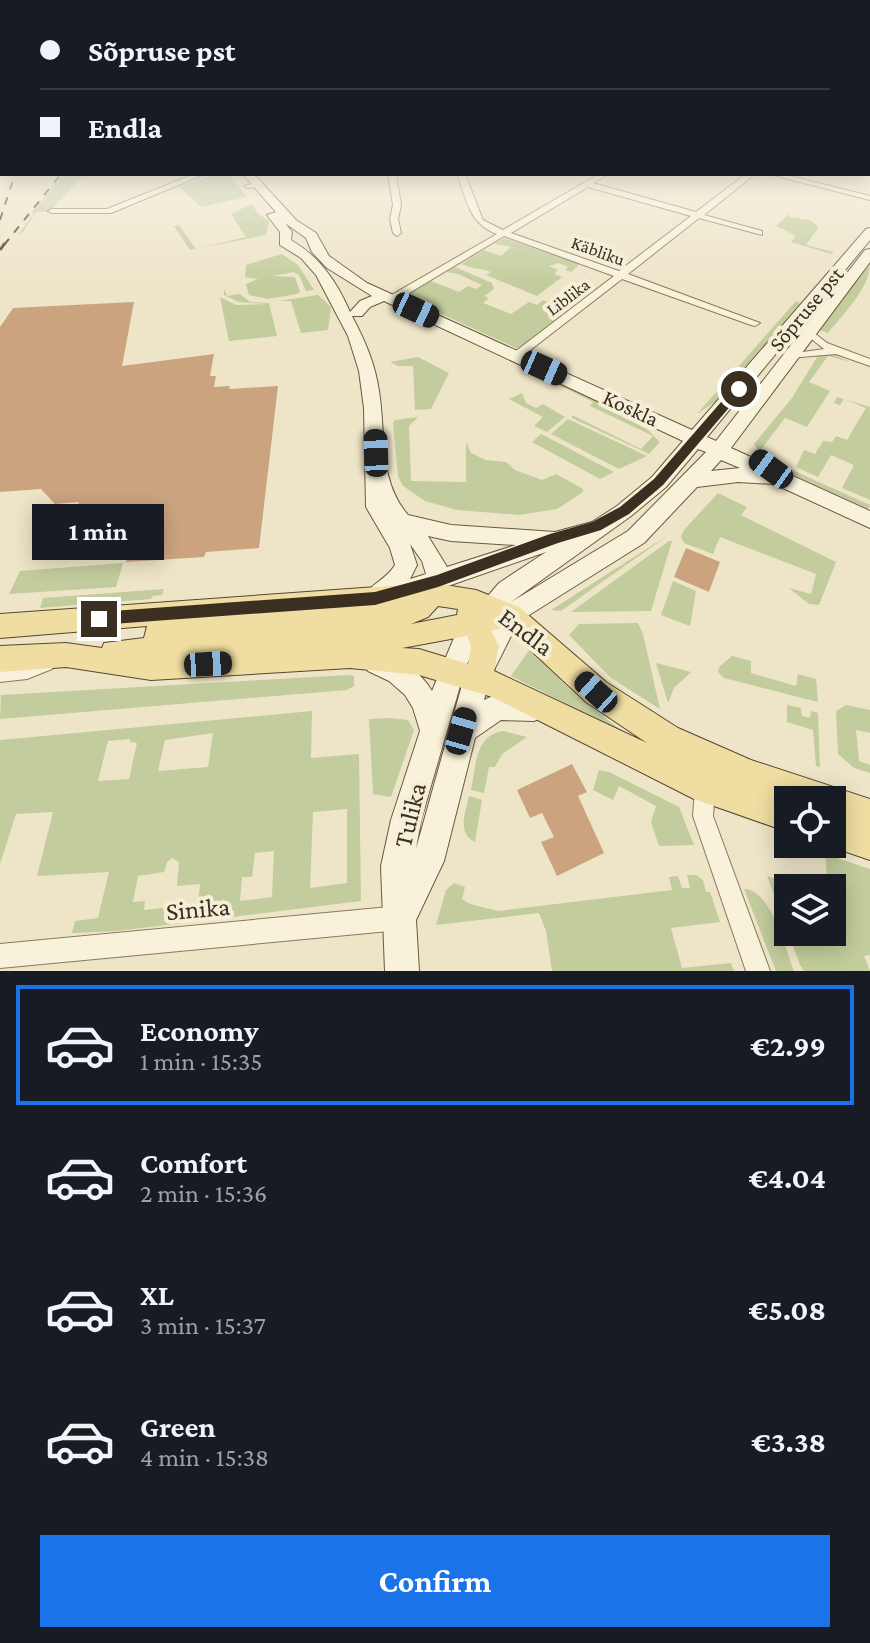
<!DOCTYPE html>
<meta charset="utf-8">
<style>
:root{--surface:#171b24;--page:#242831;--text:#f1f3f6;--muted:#9ea1a6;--line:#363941;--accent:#1a73e8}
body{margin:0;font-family:"Crimson Pro",serif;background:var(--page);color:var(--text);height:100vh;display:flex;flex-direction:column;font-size:30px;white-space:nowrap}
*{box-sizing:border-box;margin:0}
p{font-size:26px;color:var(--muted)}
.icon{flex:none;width:44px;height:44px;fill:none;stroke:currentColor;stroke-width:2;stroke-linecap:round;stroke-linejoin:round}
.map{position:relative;height:971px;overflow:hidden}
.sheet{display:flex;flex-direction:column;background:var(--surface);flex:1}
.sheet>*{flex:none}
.guide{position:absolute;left:0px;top:0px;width:870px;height:176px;box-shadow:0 4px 20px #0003;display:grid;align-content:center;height:176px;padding:0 40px;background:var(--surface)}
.tools{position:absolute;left:774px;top:786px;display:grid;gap:16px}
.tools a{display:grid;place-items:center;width:72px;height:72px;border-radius:0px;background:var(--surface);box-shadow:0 4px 20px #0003;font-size:40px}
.end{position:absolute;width:36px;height:36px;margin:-18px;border:10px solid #3a2f20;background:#fff;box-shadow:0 0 0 4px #fff}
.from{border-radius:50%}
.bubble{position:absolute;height:56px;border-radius:0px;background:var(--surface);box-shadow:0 4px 20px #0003;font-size:26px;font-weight:700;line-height:56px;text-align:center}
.car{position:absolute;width:24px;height:48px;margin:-24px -12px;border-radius:10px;box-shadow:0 0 6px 2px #0007;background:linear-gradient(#222 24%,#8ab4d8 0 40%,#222 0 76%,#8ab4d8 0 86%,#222 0)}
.guide b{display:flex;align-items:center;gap:28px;height:76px;font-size:30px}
.guide b+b{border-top:2px solid var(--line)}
.guide i{width:20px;height:20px;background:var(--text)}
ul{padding:14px 0 0;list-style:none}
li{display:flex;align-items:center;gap:24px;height:120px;margin:0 16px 12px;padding:0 24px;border:4px solid transparent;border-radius:0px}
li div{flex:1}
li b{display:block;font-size:30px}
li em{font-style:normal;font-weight:700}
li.current{border-color:var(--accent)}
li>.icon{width:72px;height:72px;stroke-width:1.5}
.action{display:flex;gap:16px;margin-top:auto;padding:16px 40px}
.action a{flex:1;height:92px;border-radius:0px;background:var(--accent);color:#fff;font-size:32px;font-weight:700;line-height:92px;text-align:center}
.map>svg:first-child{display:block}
.green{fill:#c2cc9c;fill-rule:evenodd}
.building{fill:#cba47f}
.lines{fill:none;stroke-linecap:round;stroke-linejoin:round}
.street-casing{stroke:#89785d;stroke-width:2}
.secondary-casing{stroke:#6b5940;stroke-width:2}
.primary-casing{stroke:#574631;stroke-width:2}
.street{fill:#f8f2db;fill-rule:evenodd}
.secondary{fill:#f8f2db;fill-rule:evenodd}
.primary{fill:#efdda1;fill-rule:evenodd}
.rail-far1{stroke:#3a2f20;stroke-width:2;stroke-dasharray:8 8;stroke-linecap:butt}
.rail{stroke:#3a2f20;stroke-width:3;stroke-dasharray:10 10;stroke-linecap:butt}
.route{fill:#3a2f20}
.labels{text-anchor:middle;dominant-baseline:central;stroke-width:8;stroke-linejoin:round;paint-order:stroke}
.far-street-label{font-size:18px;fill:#3a2f20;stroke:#f5efd7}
.street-label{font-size:22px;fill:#3a2f20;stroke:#f5efd7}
.near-street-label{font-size:26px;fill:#3a2f20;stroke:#f5efd7}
</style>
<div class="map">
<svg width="870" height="971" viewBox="0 0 870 971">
<rect width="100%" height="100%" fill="#eee5c8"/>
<path class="green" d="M64 174H85L49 212H36L23 232 18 235 34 213 32 212Z
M215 174H228L247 197 201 207 179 187Z
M249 205H253L257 213 269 221 266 235 190 250 174 226 179 225 196 249 246 237 231 214Z
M789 214 790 217 810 220 819 227 806 245 834 252 831 254 791 242 796 236 776 226Z
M504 238 580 264 571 272 565 270 568 267 558 263 549 266 558 270 554 274 562 277 537 296 486 275 491 272C482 268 471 269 461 264L484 250 501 256 511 247 494 244Z
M282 254 298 265 314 290 306 291 299 275 293 272 273 276 295 277 300 292 297 294 268 299 249 295 246 284 258 279 245 277 246 265Z
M870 264C870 288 843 314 828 333L819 330Z
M455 267 492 283 494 289 484 296 489 298 483 303 511 314 529 302 537 305 543 300 568 311 518 349 404 297 431 281 459 292 468 286 476 289 482 285 458 274 446 272Z
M224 289 227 296 240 294 250 302 269 303 277 336 229 341 220 297 236 305 268 304 239 302 224 295Z
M318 295 331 307 328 330 301 333 291 301H279Z
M796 301 800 303 715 402 697 414Z
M819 354H833L850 362 828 356 809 382 830 391 807 427 785 418 760 451 758 450 754 444 792 398Z
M418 357 449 373 431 409 415 410 413 366H398L390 362Z
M549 378 597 400 607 409 647 429 660 442 649 454 572 418V415L641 449 653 436 590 406 593 402 546 379Z
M522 393 526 403 536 408 543 404 565 417 547 432 534 426 543 417 509 399Z
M837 397 870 407V500L842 488 854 465 831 455 818 477 796 467 804 450 815 454 823 441 832 442 836 436 847 440 866 408 844 399 840 405 834 403Z
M418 417 409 426 411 481 466 482V442L471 453 486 460 506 462 515 470 542 480 556 474 583 489V492L557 509 519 515 457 510 425 501 403 486 398 476 393 423 395 420Z
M568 419 647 456 619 469 551 434Z
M541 434 614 472 600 479 532 442Z
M772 461 870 505V506L865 513 770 464Z
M718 493 747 507 741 515 836 562 819 605 809 604 789 588 811 594 816 574 720 537 713 554 684 543 681 537 684 530Z
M670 534 561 611 551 610Z
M669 541H672L651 611 571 612Z
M123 563 116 587 9 594 20 571Z
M673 581 696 591 690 626 661 615Z
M164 589 162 595 152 596 151 599 40 608 43 598Z
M638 623 643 634 660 709 611 678 569 635 579 624Z
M530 649 574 694 626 734 511 676Z
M732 656 751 661V673L796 686 798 674 816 679 818 702 724 678 718 672 719 667Z
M656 663 691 672 674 688 668 703Z
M348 675 354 676V686L347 690 0 719 1 695Z
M787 705 801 708 802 716 810 718 811 711 818 713 820 767 816 766 813 730 787 722Z
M846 705 870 710V733L856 730 859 761 870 765V773L854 768 838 754 836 711Z
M312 711 311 758 359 754 361 901 117 931 72 933 75 921 98 918 109 872 37 876 53 812 16 814 0 864V740ZM213 733 208 767 158 771 165 740ZM130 739V742L137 743 129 779 98 781 108 741ZM347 809V883L310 888 313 812ZM274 851 272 897 240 901 242 877H252L255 853ZM172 858 179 862 177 886 200 884 198 904 144 910 145 901 133 902 138 876 164 872 167 862Z
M390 718 408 720 414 730 391 797 373 794 369 719Z
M503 731 527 737 502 754 495 767H489L484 793 471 790C476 766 475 735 503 731Z
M599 770 609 772 679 807 694 845 659 846 651 822 656 806 619 786 613 800 593 790Z
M469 796 482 800 475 842C456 833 466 812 469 796Z
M825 854 870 869V955L864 956 870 971H804L800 965 767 876 801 888H788V932H832V888H828Z
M687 875H696L703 880 706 892H710L720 922 671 928 682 968 731 963 734 971H552L546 931 539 913 436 925 446 890 454 883 465 887 462 899 470 904 498 911 672 890 669 877 678 876 682 888H690Z
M744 889C771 889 785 948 794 971H776Z"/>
<path class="building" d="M134 302 122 366 214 354 210 376H216L214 387 230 386 229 389 278 386 259 548 206 552 204 557 126 562 129 553 75 557 89 516 73 518 79 502 55 504 41 489 0 492V327L13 308Z
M686 548 720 562 709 592 674 577Z
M572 764 587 792 578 796 604 853 557 876 541 842 554 837 542 813 530 818 517 790Z"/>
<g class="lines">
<g class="street-casing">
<path id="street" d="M868 162H870V167H868Z
M194 174H205L111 213H52L48 211 52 209H107Z
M388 174H396L401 205 398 219 401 233 397 236 393 233 390 219 393 205Z
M457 174H465L483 220 503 230 599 174H608L593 183 696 212 746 174H755L704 215 762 231V235L699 218 628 274 760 323 755 326 751 325 622 279 520 358H512V354L614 276 504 236 396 301H388V297L497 234C469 224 467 200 457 174ZM588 187 691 216 619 271 511 233Z
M769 174H782L870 196V200Z
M257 183 261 185 260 187 248 188 244 186Z
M808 328 827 343 870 359V366L836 354 789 358V354L824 349 804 333 803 331Z
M46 655 52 657 55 663 52 669 27 679 0 682V666L26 663Z
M705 778 712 781 715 788 713 816 770 971H746L693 816 695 788 698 781Z
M400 906 408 910 412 918 408 926 400 930 0 968V944Z"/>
</g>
<g class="secondary-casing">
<path id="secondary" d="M243 174H254L296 220 316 233 329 256 367 283 692 430 866 229 870 228V240L707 437 716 441 865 250 870 249V262L731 448 870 511V528L774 484 738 482 697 487 644 543 518 622 489 680 484 700C501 691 526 692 543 699L547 708 543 717 534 721 501 720 475 738 444 861 416 920 419 971H385L381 866 391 820 420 731 413 708 405 695 389 681 368 671 364 663 368 655 377 651C400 660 419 669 432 691L456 633 499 583 546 552 448 586 442 601 434 604 426 601 423 594 407 600 398 594 375 608 367 605 363 598C370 584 387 579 395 565L390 548 366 507 364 408 359 371 348 336 316 275 301 258 280 245V232L267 215 276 212ZM285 223 306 238 312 252 327 268 372 296 360 301 350 312C337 282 320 257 291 240L292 232ZM384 301 683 441 652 477 617 506 592 522 555 532 451 525 408 515C378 480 386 435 379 391 375 363 365 341 352 316H362L370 307ZM698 449 706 452 628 531 511 602 631 516 666 487ZM721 460 740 468 711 471ZM428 536 451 541 516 545 447 567ZM410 544 422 561 426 574 410 579 417 565ZM491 627 464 678 416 849 421 820 465 669 474 648Z"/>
</g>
<g class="primary-casing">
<path id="primary" d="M433 583 476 590 519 607 606 682 678 728 751 760 870 799V860L823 844H832V800H788V832L694 799 492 697 419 675 350 668 151 680 66 667 0 672V646L66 643 102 648 104 643 144 638 147 626 0 638V614ZM438 606 458 609 457 615 411 624 428 617ZM506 627 586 702 647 743 494 671 499 646 491 631ZM467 636 471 646 468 664 419 649 402 648Z"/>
</g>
<use href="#street" class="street"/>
<use href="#secondary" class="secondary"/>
<use href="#primary" class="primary"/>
<path class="rail-far1" d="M0 220 15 174
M4 245 61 174"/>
<path class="rail" d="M0 250 5 243"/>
</g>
<linearGradient id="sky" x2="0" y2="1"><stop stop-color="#8fbad6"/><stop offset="0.53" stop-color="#f7f3e6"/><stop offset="1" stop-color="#f7f3e6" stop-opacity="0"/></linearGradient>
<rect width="870" height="286" fill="url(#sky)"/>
<path class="route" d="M735 386 745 389 663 485 629 514 601 530 558 543 438 587 375 605 99 625 91 619 99 612 375 592 437 575 550 534 592 522 620 507 654 479Z"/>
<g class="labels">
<g class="far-street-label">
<text transform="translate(598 251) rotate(20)">Käbliku</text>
<text transform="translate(568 297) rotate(-37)">Liblika</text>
</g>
<g class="street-label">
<text transform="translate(806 309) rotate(-50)">Sõpruse pst</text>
<text transform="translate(631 408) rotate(25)">Koskla</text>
</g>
<g class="near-street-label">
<text transform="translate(526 632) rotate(37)">Endla</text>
<text transform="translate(410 815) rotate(-76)">Tulika</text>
<text transform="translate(198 909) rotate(-5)">Sinika</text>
</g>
</g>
</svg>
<div class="tools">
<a><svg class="icon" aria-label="locate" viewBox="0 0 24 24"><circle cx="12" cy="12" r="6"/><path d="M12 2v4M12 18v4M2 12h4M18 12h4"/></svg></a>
<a><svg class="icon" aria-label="layers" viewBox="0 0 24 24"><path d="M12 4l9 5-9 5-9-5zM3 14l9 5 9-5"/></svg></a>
</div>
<i class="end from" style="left:739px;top:389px"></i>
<i class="end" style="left:99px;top:619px"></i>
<div class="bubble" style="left:32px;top:504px;width:132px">1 min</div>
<i class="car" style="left:416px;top:310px;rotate:115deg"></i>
<i class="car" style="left:544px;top:368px;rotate:114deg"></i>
<i class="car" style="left:376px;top:453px;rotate:358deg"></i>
<i class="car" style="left:771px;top:469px;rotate:306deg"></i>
<i class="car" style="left:208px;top:664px;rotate:87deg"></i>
<i class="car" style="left:596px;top:692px;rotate:312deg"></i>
<i class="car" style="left:461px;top:731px;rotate:16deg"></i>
<div class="guide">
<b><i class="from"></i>Sõpruse pst</b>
<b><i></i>Endla</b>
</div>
</div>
<section class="sheet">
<ul>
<li class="current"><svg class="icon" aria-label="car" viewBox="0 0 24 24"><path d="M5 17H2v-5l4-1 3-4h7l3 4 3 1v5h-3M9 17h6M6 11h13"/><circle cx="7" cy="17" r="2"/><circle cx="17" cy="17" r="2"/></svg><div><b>Economy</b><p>1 min · 15:35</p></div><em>€2.99</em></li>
<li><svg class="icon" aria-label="car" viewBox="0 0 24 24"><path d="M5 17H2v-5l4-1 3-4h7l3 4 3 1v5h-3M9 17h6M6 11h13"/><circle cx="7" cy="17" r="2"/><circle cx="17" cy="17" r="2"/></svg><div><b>Comfort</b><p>2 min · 15:36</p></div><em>€4.04</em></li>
<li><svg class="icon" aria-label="car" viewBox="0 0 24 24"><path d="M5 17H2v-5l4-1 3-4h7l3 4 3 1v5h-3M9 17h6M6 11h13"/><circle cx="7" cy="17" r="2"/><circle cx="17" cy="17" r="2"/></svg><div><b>XL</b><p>3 min · 15:37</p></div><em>€5.08</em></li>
<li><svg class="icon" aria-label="car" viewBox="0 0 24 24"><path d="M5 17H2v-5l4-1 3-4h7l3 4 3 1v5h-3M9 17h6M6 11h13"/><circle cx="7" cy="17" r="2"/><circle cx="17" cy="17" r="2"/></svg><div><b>Green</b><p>4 min · 15:38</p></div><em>€3.38</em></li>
</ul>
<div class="action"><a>Confirm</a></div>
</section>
